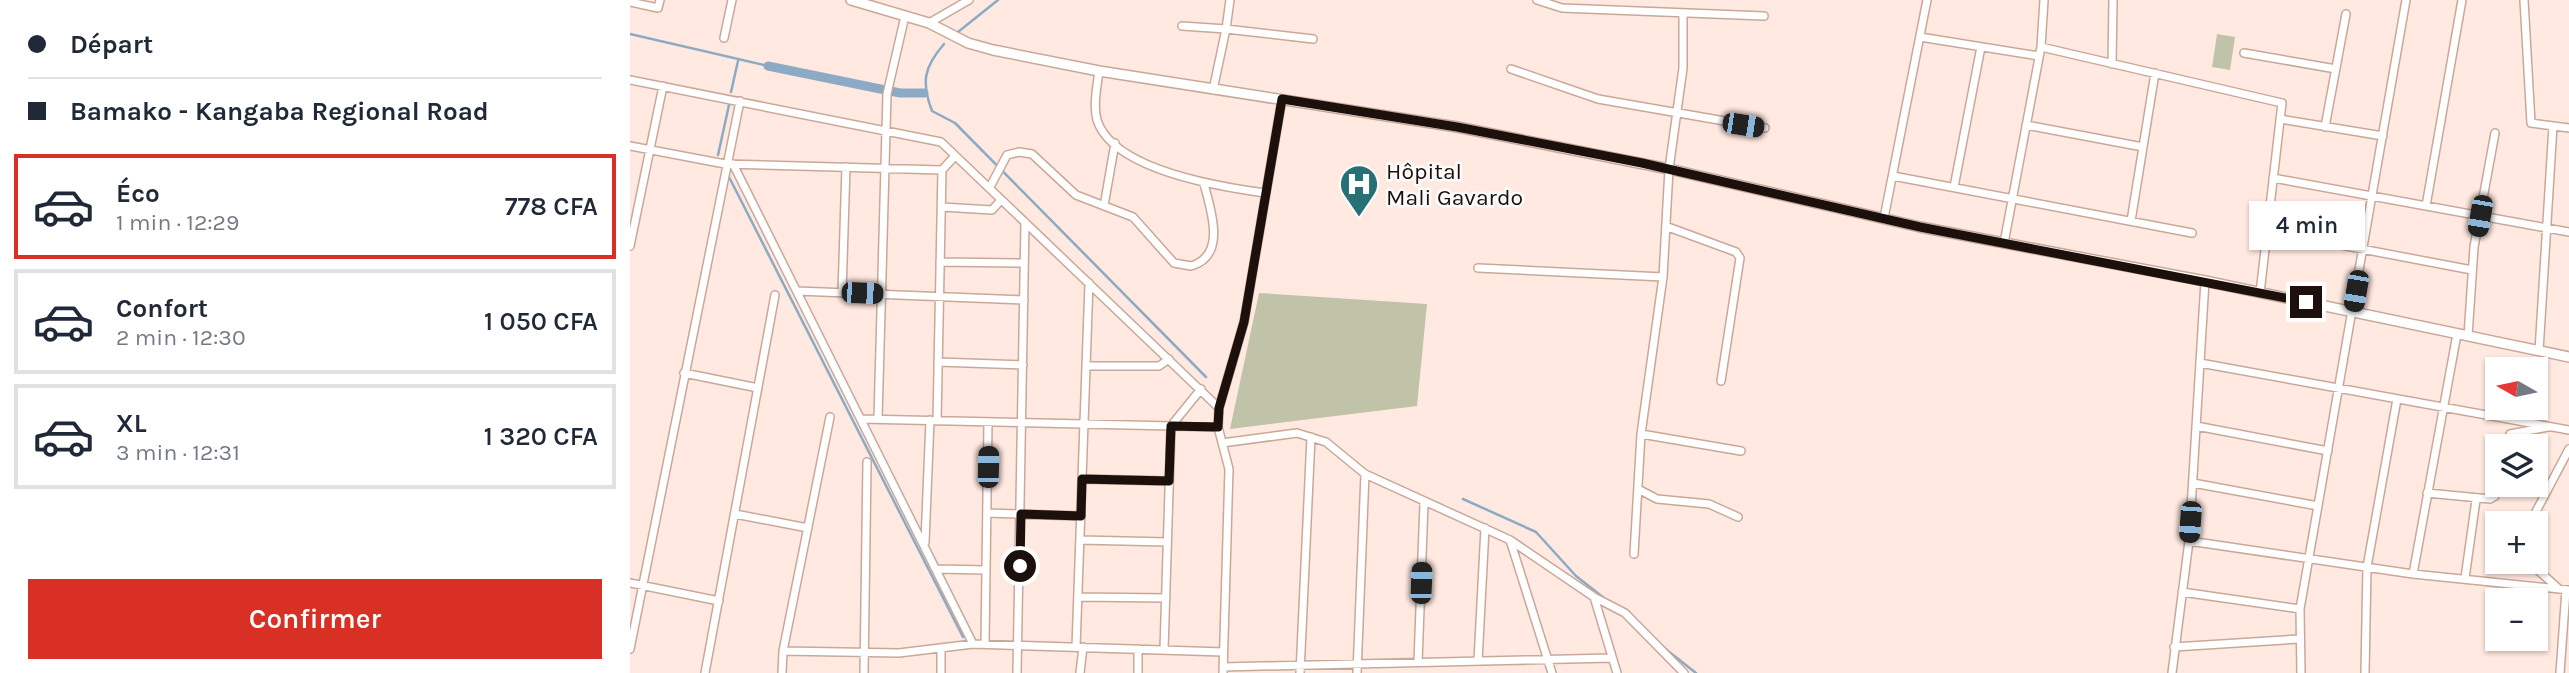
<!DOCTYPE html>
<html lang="fr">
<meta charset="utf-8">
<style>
:root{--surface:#fff;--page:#f2f2f3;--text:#1f2937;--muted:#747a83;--line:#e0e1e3;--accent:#d93025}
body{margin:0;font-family:Karla,sans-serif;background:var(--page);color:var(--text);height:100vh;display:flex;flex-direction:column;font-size:26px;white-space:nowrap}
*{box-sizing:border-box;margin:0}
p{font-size:23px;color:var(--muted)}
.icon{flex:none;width:38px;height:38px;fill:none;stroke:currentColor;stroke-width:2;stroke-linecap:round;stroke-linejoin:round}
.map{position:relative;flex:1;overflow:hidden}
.panel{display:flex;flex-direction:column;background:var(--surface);width:630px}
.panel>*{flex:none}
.banner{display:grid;align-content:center;height:154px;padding:0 28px;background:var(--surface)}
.needle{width:46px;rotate:279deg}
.tools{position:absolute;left:1855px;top:357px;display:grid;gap:14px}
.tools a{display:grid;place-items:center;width:63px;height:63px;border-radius:0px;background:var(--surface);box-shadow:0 2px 5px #0004;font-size:35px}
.end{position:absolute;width:32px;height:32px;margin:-16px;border:9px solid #1b100b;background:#fff;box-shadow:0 0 0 4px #fff}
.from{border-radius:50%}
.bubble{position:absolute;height:49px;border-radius:0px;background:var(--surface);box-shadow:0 2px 5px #0004;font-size:23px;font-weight:600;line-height:49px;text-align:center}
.car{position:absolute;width:21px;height:42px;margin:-21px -10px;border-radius:9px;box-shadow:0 0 5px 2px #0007;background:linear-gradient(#222 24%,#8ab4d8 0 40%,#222 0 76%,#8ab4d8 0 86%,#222 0)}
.banner b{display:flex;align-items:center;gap:24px;height:66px;font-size:26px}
.banner b+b{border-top:2px solid var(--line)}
.banner i{width:18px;height:18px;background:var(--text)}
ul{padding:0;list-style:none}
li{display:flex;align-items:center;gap:21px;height:105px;margin:0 14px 10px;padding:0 14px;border:4px solid var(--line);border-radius:0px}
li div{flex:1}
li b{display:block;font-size:26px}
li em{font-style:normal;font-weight:600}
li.selected{border-color:var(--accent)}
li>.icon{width:63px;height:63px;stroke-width:1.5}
.primary-button{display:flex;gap:14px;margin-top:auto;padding:14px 28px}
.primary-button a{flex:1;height:80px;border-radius:0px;background:var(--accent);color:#fff;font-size:28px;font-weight:600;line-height:80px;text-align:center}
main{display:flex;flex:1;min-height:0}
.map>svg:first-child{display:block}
.green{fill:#c0c3a7}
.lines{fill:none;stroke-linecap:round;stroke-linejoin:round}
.stream{stroke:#8daac4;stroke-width:2.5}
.canal{stroke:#8daac4;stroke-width:9}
.minor-casing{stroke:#c9a899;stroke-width:10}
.tertiary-casing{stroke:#c9a899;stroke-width:12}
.minor{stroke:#fff;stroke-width:7}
.tertiary{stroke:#fff;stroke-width:9}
.route{stroke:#1b100b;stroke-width:9}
.labels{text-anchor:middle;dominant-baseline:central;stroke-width:5;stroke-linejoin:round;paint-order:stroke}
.poi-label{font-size:23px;fill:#1b100b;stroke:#fcfcfc;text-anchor:start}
</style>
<main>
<section class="panel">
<div class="banner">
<b><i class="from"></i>Départ</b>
<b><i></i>Bamako - Kangaba Regional Road</b>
</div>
<ul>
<li class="selected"><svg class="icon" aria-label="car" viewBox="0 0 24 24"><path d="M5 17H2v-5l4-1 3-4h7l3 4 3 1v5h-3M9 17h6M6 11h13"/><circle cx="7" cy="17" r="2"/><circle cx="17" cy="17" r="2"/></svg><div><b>Éco</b><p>1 min · 12:29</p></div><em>778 CFA</em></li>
<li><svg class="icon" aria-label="car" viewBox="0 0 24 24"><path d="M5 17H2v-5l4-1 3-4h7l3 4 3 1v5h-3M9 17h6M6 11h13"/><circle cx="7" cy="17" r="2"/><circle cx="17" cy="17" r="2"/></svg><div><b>Confort</b><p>2 min · 12:30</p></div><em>1 050 CFA</em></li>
<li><svg class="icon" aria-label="car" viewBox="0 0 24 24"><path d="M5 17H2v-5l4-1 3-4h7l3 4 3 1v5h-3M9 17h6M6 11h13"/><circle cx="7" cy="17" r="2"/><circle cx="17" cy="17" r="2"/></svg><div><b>XL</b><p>3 min · 12:31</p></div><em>1 320 CFA</em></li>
</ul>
<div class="primary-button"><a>Confirmer</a></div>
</section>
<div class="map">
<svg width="1939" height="673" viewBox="0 0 1939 673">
<rect width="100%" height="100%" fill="#ffe9e0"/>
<path class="green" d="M1587 34 1605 37 1600 70 1582 67Z
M629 293 797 304 787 406 600 429Z"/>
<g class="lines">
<path class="stream" d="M328 32 368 0
M0 34 138 66
M314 44C294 67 291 82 302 111L325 123 576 377
M101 92 108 61
M88 155 99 105
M98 175 333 637
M833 499 906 532 946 576 974 598
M1033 647 1066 673"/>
<path class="canal" d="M138 66 270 93H294"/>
<g class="minor-casing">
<path id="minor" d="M907 0 932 8 1134 16
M1894 0 1901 123 1939 128
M0 2 28 8 30 0
M299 23 339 0
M552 26 596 29 600 0
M1290 37 1409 56
M94 38 102 0
M1411 47 1652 103 1630 293
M1614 53 1706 69
M1482 64 1483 0
M881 69 968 99 1135 128
M469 71C467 87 463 105 467 120 483 170 591 187 635 193
M0 80 311 142 589 408
M583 90 596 29 683 39
M1650 119 1753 136
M1396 125 1513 147
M1695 127 1716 14
M0 146 95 164 312 170
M103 164 343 644
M1263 176 1562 233
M1643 178 1939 232
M360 187 377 155 389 152 402 154 446 195 503 217 544 263 561 266C597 256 581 210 574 184
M1324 187 1351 47
M474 206 485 143
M1796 206 1832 0
M312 207 362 210 371 200
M1254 218 1297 0
M1501 221 1525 73
M1038 227 1106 252 1110 258 1091 381
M1637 231 1842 270
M1374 243 1411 47 1414 0
M0 246 33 86
M310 262 394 263
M848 268 1033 277
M167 291 394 300
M212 293 216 167
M1838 336 1844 247 1865 133
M1909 351 1923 126
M308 362 393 365
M1570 363 1939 430
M456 366H529L539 359
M54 373 128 388
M232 419 588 427
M248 419 257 94 275 16
M307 421 312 170 325 156
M1566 426 1698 451
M1011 434 1111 451
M592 443 667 433 696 442 735 474 880 540 964 597 995 613 1054 673
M1876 446 1880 434 1918 427
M452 479 539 481
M1563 483 1688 506
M1008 489 1027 499 1079 504 1108 517
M1797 493 1860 499 1865 496 1869 485
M357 513 451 516
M105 514 178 528
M1900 523 1939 449
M450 540 537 542
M880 540 922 673
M1559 541 1783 574 1939 590
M295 542 300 420
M1004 554 1011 434 1033 277 1039 169 1053 68V13
M1899 562 1929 589
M307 569 356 570
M1783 574 1827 334
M1835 578 1846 500
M0 583 89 601
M1552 592 1670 609
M448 597 536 598
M964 597 987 673
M355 644 358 422
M446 647 459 283
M1544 647 1669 639
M0 649 110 101
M534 650 541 426 571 389
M153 651 269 653 343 644 593 652
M848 661 855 528
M788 662 794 503
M593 667 982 658
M75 673 145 295
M152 673 153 651 200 417
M234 673 237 462
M311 673V648
M387 673 395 222
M450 673 453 647
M508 673V649
M593 673 599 469 588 427 589 408 614 322 652 99
M670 673 681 437
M727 673 735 474
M1542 673 1559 541 1575 281
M1671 673 1670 609 1776 0
M1735 673 1737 567 1767 399
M1930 673 1936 590"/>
</g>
<g class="tertiary-casing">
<path id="tertiary" d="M221 0 299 23 338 43 363 50 469 71 827 127 1039 169 1290 227 1575 281 1939 357"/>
</g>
<use href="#minor" class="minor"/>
<use href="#tertiary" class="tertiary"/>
</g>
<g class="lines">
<path class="route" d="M390 566 391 514 451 516 452 479 539 481 541 426 588 427 589 408 614 322 652 99 827 127 1012 163 1290 227 1676 302"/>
</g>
<defs>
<g id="hospital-pin" transform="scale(2.0125)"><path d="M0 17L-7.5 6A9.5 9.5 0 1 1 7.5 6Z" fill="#267173" stroke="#fcfcfc"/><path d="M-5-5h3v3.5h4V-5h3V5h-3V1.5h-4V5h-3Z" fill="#fff"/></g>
</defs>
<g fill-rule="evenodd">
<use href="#hospital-pin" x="729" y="184"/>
</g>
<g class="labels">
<g class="poi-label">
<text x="756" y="171">Hôpital<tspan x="756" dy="26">Mali Gavardo</tspan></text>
</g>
</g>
</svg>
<div class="tools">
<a><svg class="needle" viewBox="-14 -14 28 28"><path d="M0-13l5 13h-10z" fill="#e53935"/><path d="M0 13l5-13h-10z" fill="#747a83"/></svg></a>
<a><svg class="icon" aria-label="layers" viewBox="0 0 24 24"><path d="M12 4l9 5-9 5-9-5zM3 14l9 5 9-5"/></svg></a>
<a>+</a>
<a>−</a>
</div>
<i class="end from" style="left:390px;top:566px"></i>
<i class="end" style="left:1676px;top:302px"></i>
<div class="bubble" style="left:1619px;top:201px;width:116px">4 min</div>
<i class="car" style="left:1113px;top:125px;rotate:99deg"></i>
<i class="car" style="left:1850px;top:216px;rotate:190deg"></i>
<i class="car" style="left:1726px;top:291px;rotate:190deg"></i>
<i class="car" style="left:232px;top:293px;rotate:92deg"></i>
<i class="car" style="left:358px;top:467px;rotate:1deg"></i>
<i class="car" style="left:1560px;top:522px;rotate:184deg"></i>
<i class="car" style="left:791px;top:583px;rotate:2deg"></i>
</div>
</main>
